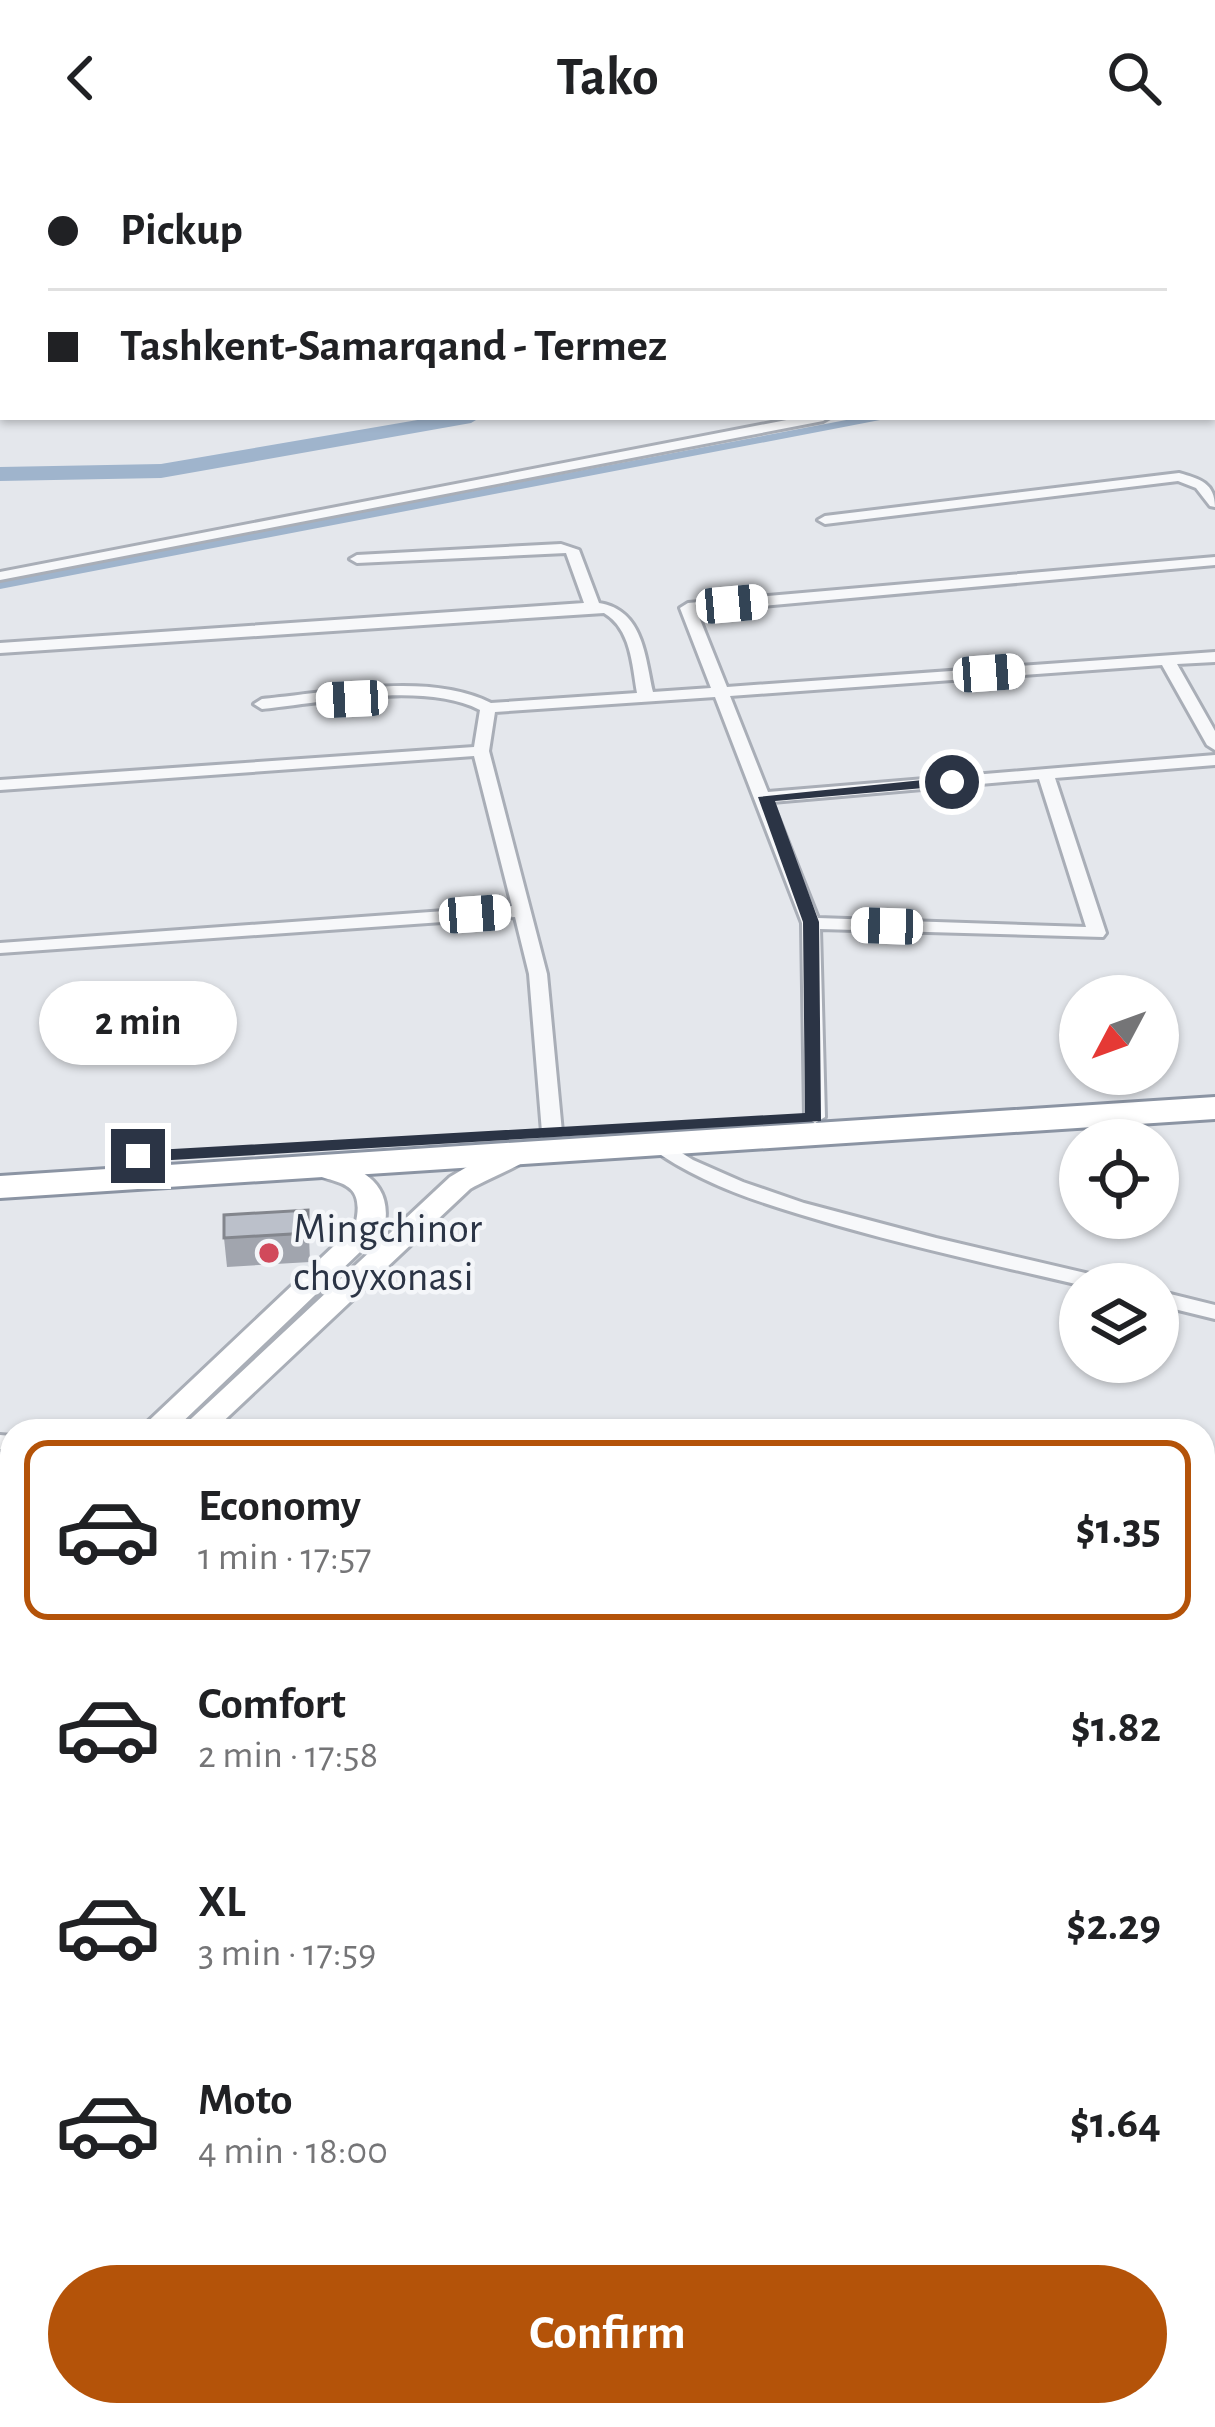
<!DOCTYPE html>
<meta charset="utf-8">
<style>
:root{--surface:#fff;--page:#f6f6f6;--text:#202124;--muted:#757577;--line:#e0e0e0;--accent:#b45309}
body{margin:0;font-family:"Alegreya Sans",sans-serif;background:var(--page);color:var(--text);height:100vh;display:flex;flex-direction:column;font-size:45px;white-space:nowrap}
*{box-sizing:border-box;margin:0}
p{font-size:39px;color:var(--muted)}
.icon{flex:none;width:66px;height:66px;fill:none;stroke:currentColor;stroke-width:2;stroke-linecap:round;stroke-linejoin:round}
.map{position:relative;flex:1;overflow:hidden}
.drawer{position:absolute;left:0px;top:1263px;width:1215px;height:1008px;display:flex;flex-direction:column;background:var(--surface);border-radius:36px 36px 0 0;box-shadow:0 3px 9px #0004}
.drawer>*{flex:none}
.top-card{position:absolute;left:0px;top:0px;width:1215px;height:264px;box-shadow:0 3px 9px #0004;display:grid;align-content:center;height:264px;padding:0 48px;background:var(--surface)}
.needle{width:78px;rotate:229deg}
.controls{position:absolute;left:1059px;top:819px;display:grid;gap:24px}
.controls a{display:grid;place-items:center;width:120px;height:120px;border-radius:50%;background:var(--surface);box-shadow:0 3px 9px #0004;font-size:60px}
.end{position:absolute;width:54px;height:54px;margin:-27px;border:15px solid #2b3445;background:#fff;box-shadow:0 0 0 6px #fff}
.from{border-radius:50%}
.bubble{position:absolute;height:84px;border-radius:42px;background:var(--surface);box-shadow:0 3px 9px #0004;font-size:39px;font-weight:700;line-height:84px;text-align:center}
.car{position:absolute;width:36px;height:72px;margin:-36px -18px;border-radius:15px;box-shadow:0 0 9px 3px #0007;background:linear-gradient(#fff 24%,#345 0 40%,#fff 0 76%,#345 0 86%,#fff 0)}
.top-card b{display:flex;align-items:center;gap:42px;height:114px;font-size:45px}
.top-card b+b{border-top:3px solid var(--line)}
.top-card i{width:30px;height:30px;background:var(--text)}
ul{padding:21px 0 0;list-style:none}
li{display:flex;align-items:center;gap:36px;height:180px;margin:0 24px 18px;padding:0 24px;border:6px solid transparent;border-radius:24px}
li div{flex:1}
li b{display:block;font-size:45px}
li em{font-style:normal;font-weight:700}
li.on{border-color:var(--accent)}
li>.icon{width:108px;height:108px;stroke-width:1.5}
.button{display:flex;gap:24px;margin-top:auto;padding:24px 48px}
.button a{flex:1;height:138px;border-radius:72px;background:var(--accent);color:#fff;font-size:48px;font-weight:700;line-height:138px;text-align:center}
header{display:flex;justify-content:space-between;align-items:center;height:156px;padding:0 48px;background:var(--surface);font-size:54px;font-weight:700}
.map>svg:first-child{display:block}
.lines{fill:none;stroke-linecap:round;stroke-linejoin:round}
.canal{fill:#9fb4cc;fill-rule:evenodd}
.river{fill:#9fb4cc;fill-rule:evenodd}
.street-casing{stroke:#a9aeb7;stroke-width:6}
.secondary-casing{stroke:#a9aeb7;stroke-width:6}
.highway-casing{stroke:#8b94a3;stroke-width:6}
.street{fill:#f7f8fa;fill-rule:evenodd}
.secondary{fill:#fff;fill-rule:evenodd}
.highway{fill:#fff;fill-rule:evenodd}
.wall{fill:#a1a5ae}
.building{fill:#bbc0ca;stroke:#83868d;stroke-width:3}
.route{fill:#2b3445}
.poi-dot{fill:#d1495b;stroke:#f4f6f9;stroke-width:4.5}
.labels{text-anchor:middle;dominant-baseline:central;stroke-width:9;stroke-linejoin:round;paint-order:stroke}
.poi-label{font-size:42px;fill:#2b3445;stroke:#f4f6f9;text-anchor:start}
</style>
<header><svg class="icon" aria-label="back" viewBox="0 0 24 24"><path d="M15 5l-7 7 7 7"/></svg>Tako<svg class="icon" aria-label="search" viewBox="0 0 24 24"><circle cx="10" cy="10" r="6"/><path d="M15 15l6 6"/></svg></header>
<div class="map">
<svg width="1215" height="2271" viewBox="0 0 1215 2271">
<rect width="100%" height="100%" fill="#e4e7ec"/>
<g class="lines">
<path class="canal" d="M1212 203H1215V209H1212Z
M862 261H886L880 264 0 433V425Z"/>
<path class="river" d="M1212 147H1215V159H1212Z
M435 261H481L471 267 161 322 0 325V311L161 308Z"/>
<g class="street-casing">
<path id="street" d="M1212 193H1215V201H1212Z
M802 261H830L823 265 0 424V416Z
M1179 317C1200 323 1215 327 1215 351L1210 350 1196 332 1178 325 825 368 818 364 825 360Z
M561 388 579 394 599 447C643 454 645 500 653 536L711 532 680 452 688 447 1215 401V409L697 456 727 531 1215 496V506L1177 508 1215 575V594L1207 589 1162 509 730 540 768 636 1215 599V609L1055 622 1106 777 1103 781 820 773 825 961 815 967 805 961 802 767 715 541 495 556 489 595 547 818 562 976 559 980H545L542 976 529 818 515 761 0 797V787L512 750 474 600 0 634V624L474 591 480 554C423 525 324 547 262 553L254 548 262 543C330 537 428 515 491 547L637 537C632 508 631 473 604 457L0 497V487L584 447 566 397 357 407 350 403 357 399ZM1039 623 1086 771 818 762 772 646Z
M655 980 693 1004 743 1026 804 1047 936 1082 1111 1123 1114 1128 1080 1129C998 1110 916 1092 836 1069 770 1050 704 1031 648 990L645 986 648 982Z
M1158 1135 1215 1149V1163L1158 1149Z
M0 1279 12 1280V1294L0 1293Z
M1215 1313V1329L1203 1332V1316Z
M1203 1713 1215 1715V1735L1203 1733Z"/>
</g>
<g class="secondary-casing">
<path id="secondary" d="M521 990 535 998C522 1010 489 1022 470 1033L213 1275H178L450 1021 487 999Z
M315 1001C356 1008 395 1024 384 1073L173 1275H138L355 1070C369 1015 325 1032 301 1010Z
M12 1392V1423L0 1427V1396Z
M12 1433V1465L0 1468V1437Z"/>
</g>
<g class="highway-casing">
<path id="highway" d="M1215 941V963L0 1042V1020Z"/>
</g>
<use href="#street" class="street"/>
<use href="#secondary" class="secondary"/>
<use href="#highway" class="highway"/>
</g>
<path class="wall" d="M308 1054 310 1106 227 1111 224 1082Z"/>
<path class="building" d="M308 1054V1077L224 1082V1059Z"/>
<path class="route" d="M952 621 958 629 775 645 819 766 821 965 138 1006 129 1000 138 995 805 957 803 766 758 641Z"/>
<circle class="poi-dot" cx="269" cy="1097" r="12"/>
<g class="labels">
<g class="poi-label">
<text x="293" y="1073">Mingchinor<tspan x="293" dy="48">choyxonasi</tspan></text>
</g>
</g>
</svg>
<div class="controls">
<a><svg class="needle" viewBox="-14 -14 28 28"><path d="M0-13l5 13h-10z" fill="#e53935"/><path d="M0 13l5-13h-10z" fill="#757577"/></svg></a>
<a><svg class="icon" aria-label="locate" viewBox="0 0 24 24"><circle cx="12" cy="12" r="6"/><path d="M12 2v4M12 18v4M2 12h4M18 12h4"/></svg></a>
<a><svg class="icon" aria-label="layers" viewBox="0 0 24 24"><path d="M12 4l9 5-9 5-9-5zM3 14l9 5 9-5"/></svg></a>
</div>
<i class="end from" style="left:952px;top:626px"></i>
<i class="end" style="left:138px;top:1000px"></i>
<div class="bubble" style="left:39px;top:825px;width:198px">2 min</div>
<i class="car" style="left:732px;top:448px;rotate:85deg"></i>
<i class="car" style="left:989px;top:517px;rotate:86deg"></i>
<i class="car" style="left:352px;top:543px;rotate:267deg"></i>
<i class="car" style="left:475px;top:758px;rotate:86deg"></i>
<i class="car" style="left:887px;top:770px;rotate:272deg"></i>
<div class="top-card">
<b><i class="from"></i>Pickup</b>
<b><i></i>Tashkent-Samarqand - Termez</b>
</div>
<section class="drawer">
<ul>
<li class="on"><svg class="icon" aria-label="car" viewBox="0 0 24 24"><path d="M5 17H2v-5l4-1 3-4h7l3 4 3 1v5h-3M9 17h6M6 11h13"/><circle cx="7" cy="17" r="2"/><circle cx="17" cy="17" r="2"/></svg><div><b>Economy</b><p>1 min · 17:57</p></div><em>$1.35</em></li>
<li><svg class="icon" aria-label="car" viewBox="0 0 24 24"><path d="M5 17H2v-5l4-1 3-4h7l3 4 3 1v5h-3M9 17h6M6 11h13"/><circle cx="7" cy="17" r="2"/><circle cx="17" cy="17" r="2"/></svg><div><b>Comfort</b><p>2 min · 17:58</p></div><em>$1.82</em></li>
<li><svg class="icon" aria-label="car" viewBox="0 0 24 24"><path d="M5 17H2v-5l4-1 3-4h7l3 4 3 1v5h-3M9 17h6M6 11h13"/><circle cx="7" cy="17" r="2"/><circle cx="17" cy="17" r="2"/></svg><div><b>XL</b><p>3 min · 17:59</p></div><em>$2.29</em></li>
<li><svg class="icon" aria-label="car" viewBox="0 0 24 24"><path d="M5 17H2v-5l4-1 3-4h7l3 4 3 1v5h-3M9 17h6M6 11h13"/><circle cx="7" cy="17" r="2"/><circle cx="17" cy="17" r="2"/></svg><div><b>Moto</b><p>4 min · 18:00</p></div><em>$1.64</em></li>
</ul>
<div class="button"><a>Confirm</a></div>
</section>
</div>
